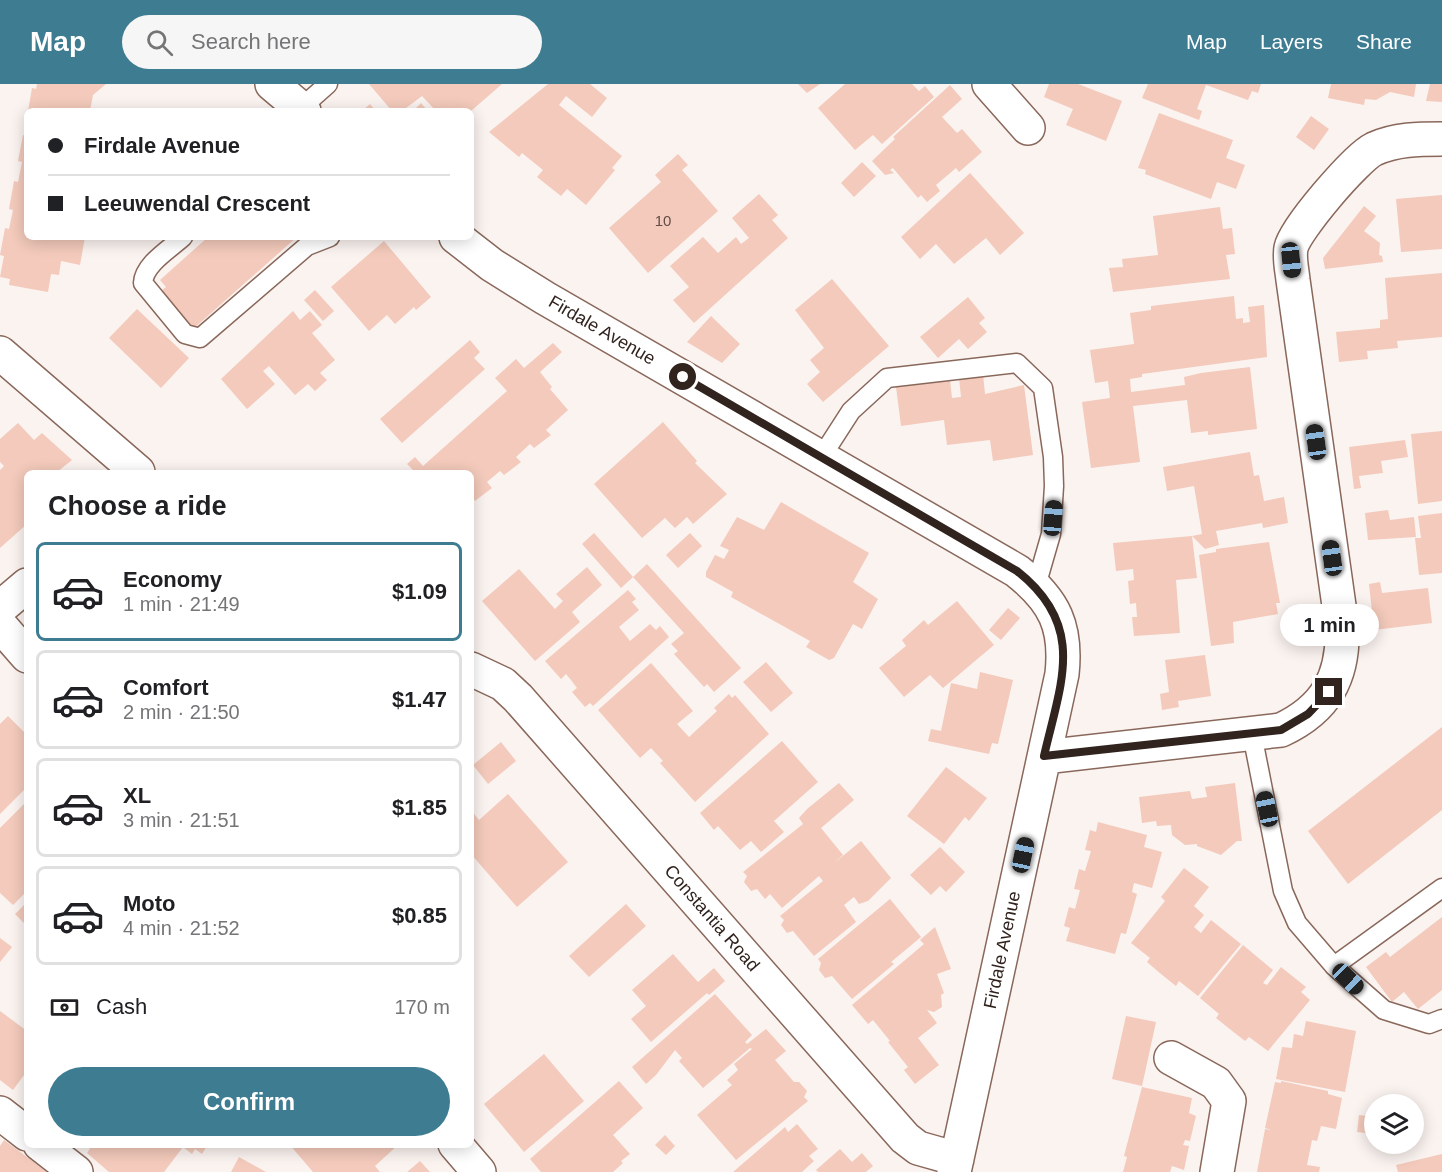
<!DOCTYPE html>
<meta charset="utf-8">
<style>
:root{--surface:#fff;--page:#f6f6f6;--text:#202124;--muted:#757577;--line:#e0e0e0;--accent:#3d7c91}
body{margin:0;font-family:Helvetica,sans-serif;background:var(--page);color:var(--text);height:100vh;display:flex;flex-direction:column;font-size:22px;white-space:nowrap}
*{box-sizing:border-box;margin:0}
p{font-size:20px;color:var(--muted)}
.icon{flex:none;width:33px;height:33px;fill:none;stroke:currentColor;stroke-width:2;stroke-linecap:round;stroke-linejoin:round}
.map{position:relative;flex:1;overflow:hidden}
.panel{position:absolute;left:24px;top:386px;width:450px;height:678px;display:flex;flex-direction:column;background:var(--surface);border-radius:9px;box-shadow:0 3px 15px #0003}
.panel>*{flex:none}
.hud{position:absolute;left:24px;top:24px;width:450px;height:132px;border-radius:9px;box-shadow:0 3px 15px #0003;display:grid;align-content:center;height:132px;padding:0 24px;background:var(--surface)}
.controls{position:absolute;left:1364px;top:1010px;display:grid;gap:12px}
.controls a{display:grid;place-items:center;width:60px;height:60px;border-radius:50%;background:var(--surface);box-shadow:0 3px 15px #0003;font-size:30px}
.end{position:absolute;width:27px;height:27px;margin:-14px;border:8px solid #31231e;background:#fff;box-shadow:0 0 0 3px #fff}
.from{border-radius:50%}
.bubble{position:absolute;height:42px;border-radius:21px;background:var(--surface);box-shadow:0 3px 15px #0003;font-size:20px;font-weight:800;line-height:42px;text-align:center}
.car{position:absolute;width:18px;height:36px;margin:-18px -9px;border-radius:8px;box-shadow:0 0 4px 2px #0007;background:linear-gradient(#222 24%,#8ab4d8 0 40%,#222 0 76%,#8ab4d8 0 86%,#222 0)}
.hud b{display:flex;align-items:center;gap:21px;height:57px;font-size:22px}
.hud b+b{border-top:2px solid var(--line)}
.hud i{width:15px;height:15px;background:var(--text)}
ul{padding:0;list-style:none}
li{display:flex;align-items:center;gap:18px;height:99px;margin:0 12px 9px;padding:0 12px;border:3px solid var(--line);border-radius:9px}
li div{flex:1}
li b{display:block;font-size:22px}
li em{font-style:normal;font-weight:800}
li.selected{border-color:var(--accent)}
li>.icon{width:54px;height:54px;stroke-width:1.5}
h2{padding:0 24px;font-size:27px;line-height:72px}
.pay{display:flex;align-items:center;gap:15px;height:66px;padding:0 24px;font-size:22px}
.pay p{margin-inline-start:auto}
.primary-button{display:flex;gap:12px;margin-top:auto;padding:12px 24px}
.primary-button a{flex:1;height:69px;border-radius:36px;background:var(--accent);color:#fff;font-size:24px;font-weight:800;line-height:69px;text-align:center}
header{display:flex;align-items:center;gap:36px;box-sizing:border-box;height:84px;padding:0 30px;background:var(--accent);color:#fff}
header strong{font-size:28px}
nav{display:flex;gap:33px;margin-inline-start:auto;font-size:21px}
.search{width:420px;height:54px;background:var(--page);display:flex;align-items:center;gap:15px;box-sizing:border-box;padding:0 21px;border-radius:33px;color:var(--muted);font-size:22px}
.map>svg:first-child{display:block}
.building{fill:#f3cabb}
.lines{fill:none;stroke-linecap:round;stroke-linejoin:round}
.lane-casing{stroke:#89685b;stroke-width:21}
.street-casing{stroke:#89685b;stroke-width:36}
.secondary-casing{stroke:#89685b;stroke-width:36}
.lane{stroke:#fff;stroke-width:18}
.street{stroke:#fff;stroke-width:33}
.secondary{stroke:#fff;stroke-width:33}
.route{stroke:#31231e;stroke-width:8}
.labels{text-anchor:middle;dominant-baseline:central;stroke-width:5;stroke-linejoin:round;paint-order:stroke}
.number-label{font-size:15px;fill:#624d45}
.street-label{font-size:18px;fill:#31231e;stroke:#fff}
</style>
<header>
<strong>Map</strong>
<div class="search"><svg class="icon" aria-label="search" viewBox="0 0 24 24"><circle cx="10" cy="10" r="6"/><path d="M15 15l6 6"/></svg>Search here</div>
<nav><a>Map</a><a>Layers</a><a>Share</a></nav>
</header>
<div class="map">
<svg width="1442" height="1088" viewBox="0 0 1442 1088">
<rect width="100%" height="100%" fill="#fbf3f0"/>
<path class="building" d="M37 0H106L93 11 90 27H28L32 4 36 5Z
M369 0H502L471 27H436L422 12 402 27H392Z
M548 0H590L607 14 592 33 566 12 559 21 622 72 612 84 615 86 586 121 567 105 561 112 537 93 543 86 522 69 519 73 489 48Z
M798 0H820L807 9Z
M845 0H912L919 7 925 2 934 13 882 60 873 51 855 66 818 24Z
M1049 0H1078L1122 17 1106 57 1066 41 1073 25 1044 13Z
M1148 0H1261L1258 9 1252 7 1248 16 1206 1 1197 25 1202 27 1199 36 1142 14Z
M1331 0H1416L1414 13 1390 8 1376 16 1365 15 1364 21 1328 14Z
M1430 0H1442V18L1426 17Z
M950 1 962 15 942 33 957 49 962 45 982 68 959 88 956 84 936 101 940 107 927 118 921 111 918 114 893 84 890 86 894 89 885 91 872 77 895 55 893 53Z
M421 19 428 27H413Z
M370 20 376 27H362Z
M1159 29 1233 56 1226 74 1245 81 1236 105 1217 98 1211 115 1145 90 1146 86 1138 84Z
M1311 32 1329 45 1314 66 1296 53Z
M23 51 27 52V153H85L80 181 61 177 59 191 51 190 48 208 9 201 10 195 0 193 4 172 0 171 5 144 9 145 13 126 9 125 14 97 18 98 22 78 18 77Z
M678 70 688 81 682 86 718 127 648 189 609 144 661 98 655 91Z
M862 78 876 92 854 113 841 99Z
M970 89 1024 149 1000 171 986 154 954 180 936 160 920 175 901 153Z
M759 110 778 131 772 136 788 154 694 239 673 216 689 203 670 182 703 153 718 169 736 153 741 160 749 154 732 134Z
M1442 111V165L1401 168 1396 115Z
M1364 122 1376 132 1364 147 1380 159 1379 171 1382 172 1383 178 1325 185 1323 174Z
M1220 123 1223 145 1232 144 1235 170 1226 171 1230 195 1113 208 1109 184 1123 183 1122 175 1158 171 1153 132Z
M208 153H297L193 245 160 208 166 203 160 196Z
M384 157 431 213 416 226 414 223 395 240 387 231 369 247 331 203Z
M1442 189V253L1397 257 1398 264 1367 267 1368 275 1339 278 1336 248 1380 244V236L1388 235 1385 194Z
M832 195 889 262 823 318 807 300 820 288 810 276 824 264 795 226Z
M315 206 334 227 323 237 304 216Z
M1234 212 1236 235 1243 234V239L1250 238 1248 223 1264 221 1267 273 1142 290V293L1130 295 1131 308 1185 301 1184 293 1201 289 1250 283 1257 345 1208 351V347L1191 349 1187 316 1133 322 1140 378 1091 384 1082 318 1110 314 1108 297 1095 299 1090 266 1134 260 1130 229 1151 226V222Z
M968 213 985 234 979 239 987 248 968 265 959 255 938 274 920 253Z
M137 225 189 274 161 304 109 254Z
M293 227 300 236 310 227 322 241 312 249 335 276 320 289 327 296 315 307 308 300 295 311 269 282 263 287 275 300 247 325 221 295Z
M711 232 740 260 722 279 687 258Z
M470 256 480 268 474 274 485 285 402 359 380 335Z
M553 259 562 268 540 288 552 303 550 305 568 326 546 346 551 351 534 364 530 360 516 373 521 378 504 391 500 387 487 398 492 404 475 417 471 412V388H415L407 380 415 373 423 382 507 307 495 294 516 275 524 284Z
M983 290 985 310 1024 301 1033 371 993 377 990 356 947 361 944 336 901 342 896 303 950 296 952 314 961 313 959 294Z
M663 338 697 377 695 379 727 410 693 440 687 433 675 444 665 434 642 454 594 400Z
M18 339 34 356 42 349 72 376 57 388H27V440L0 464V386L4 382 0 378V355Z
M1442 347V417L1418 420 1411 350Z
M1405 356 1408 373 1381 377 1383 389 1359 392 1361 404 1354 405 1349 363Z
M1250 368 1254 392 1259 391 1264 417 1284 413 1288 439 1263 444 1262 439 1216 447 1219 461 1205 465 1192 452 1202 450 1194 402 1167 407 1163 383Z
M781 418 869 469 853 498 878 515 862 545 853 540 834 574 829 576 806 563 810 557 731 513 733 508 706 493V488L715 471 724 475 729 466 720 462 737 433 764 446Z
M1388 426 1390 436 1414 433 1416 453 1368 456 1365 429Z
M1442 429V489L1419 491 1415 454H1421L1418 432Z
M594 449 633 493 621 504 582 460Z
M690 449 702 462 678 484 666 471Z
M1192 452 1197 494 1176 496 1180 549 1134 552 1132 533H1137L1136 519 1130 520 1128 497 1134 496 1133 485 1116 487 1113 459Z
M1269 458 1280 519H1276L1278 530 1233 538 1234 559 1211 562 1199 471 1216 468V465Z
M647 480 741 584 714 608 707 600 704 603 674 570 678 567 671 560 684 549 633 493Z
M587 483 602 501 572 528 580 538 535 577 482 517 519 485 555 525 563 517 556 510Z
M1380 498 1382 509 1428 504 1432 539 1374 546 1369 500Z
M628 506 636 515 632 518 639 526 619 543 630 557 650 540 656 546 660 542 669 553 593 622 590 619 585 623 572 608 577 604 571 596 566 590 561 595 545 577Z
M957 517 994 561 943 604 930 591 904 613 879 584 906 562 902 556 924 536 928 541Z
M1008 524 1020 534 1001 556 989 546Z
M1205 571 1211 612 1178 617 1179 623 1162 626 1160 610 1169 608 1165 576Z
M766 578 793 609 771 628 743 598Z
M651 579 693 627 677 640 689 653 717 627 714 624 729 610 732 614 735 611 769 650 695 718 660 679 663 677 651 664 640 674 598 626Z
M980 588 1013 596 998 660 992 659 989 670 928 657 931 645 941 647 951 599 977 605Z
M8 632 27 651V703L0 730V640Z
M1442 643V726L1348 800 1308 747Z
M782 657 818 698 774 737 784 748 761 768 751 757 740 766 718 742 714 746 700 729Z
M501 658 516 677 488 700 473 681Z
M946 683 987 714 969 737 965 733 944 760 907 732Z
M839 699 854 716 821 744 843 771 833 780 861 757 891 794 868 817 859 820 854 813 844 821 856 838 814 872 793 847 787 849 781 841 784 836 780 832 823 797 819 792 782 824 770 810 765 815 757 805 751 807 744 798 747 792 743 788 803 740 799 734 807 725Z
M1235 699 1242 757H1237L1221 771 1197 762V760L1185 761 1172 751 1171 741 1157 742 1156 737 1142 739 1139 713 1190 707 1192 715 1207 713 1205 703Z
M508 710 568 778 517 823 471 770V726L479 736Z
M27 717V807L13 821 0 809V744Z
M1098 738 1147 751 1144 763 1162 768 1152 804 1134 799 1132 808 1137 810 1126 850 1121 849 1115 870 1066 857 1070 844 1064 842 1069 823 1075 825 1080 806 1074 805 1079 785 1085 787 1091 767 1085 766 1090 746 1096 748Z
M940 763 965 788 946 808 940 802 931 811 910 791Z
M1184 784 1209 803 1194 822 1204 831 1194 843 1201 849 1211 836 1241 860 1198 912 1179 897 1176 902 1161 890 1147 878 1150 874 1131 859 1165 817 1161 813Z
M890 815 921 853 891 878 894 880 852 915 832 892 825 894 819 886 821 879 818 875Z
M27 818V842L15 830Z
M626 820 646 842 589 893 569 872Z
M1442 833V906L1418 925 1404 908 1392 918 1366 883 1386 868 1390 873Z
M935 843 951 885 937 890 944 909 941 911 942 923 934 928 927 926 937 939 918 954 939 981 915 1000 904 986 908 983 888 958 890 957 873 936 868 940 852 921 924 860 920 856Z
M0 854 12 863 0 878Z
M1243 861 1273 886 1263 899 1267 901 1281 883 1306 903 1301 908 1310 916 1268 967 1249 953 1245 957 1231 946 1216 934 1219 930 1200 914Z
M673 870 698 898 714 884 725 897 709 911 707 909 651 958 631 935 646 922 632 906Z
M715 910 752 951 745 958 747 960 766 945 786 967 775 976 794 998H799L807 1007 804 1013 808 1017 736 1076 697 1031 732 1001 727 996 738 986 734 980 752 965 750 964 703 1004 679 977 682 974 675 966 656 991 646 1000 632 983Z
M0 927 27 947V987L13 1006 0 996Z
M1126 932 1156 938 1142 1002 1112 995Z
M1306 937 1356 947 1345 1008 1276 995 1282 963 1292 964 1294 950 1303 952Z
M544 970 584 1017 524 1068 484 1020Z
M619 997 643 1024 613 1051 630 1070 621 1077 623 1079 613 1088H541L530 1075Z
M1281 997 1328 1007V1010L1342 1014 1336 1045 1321 1042 1317 1057 1312 1056 1307 1081 1320 1083 1319 1088H1257L1265 1045 1271 1046 1265 1044 1275 998 1281 999Z
M1142 1003 1192 1014 1189 1029 1196 1032 1190 1057 1185 1056 1183 1061 1189 1062 1184 1086 1172 1082 1170 1088H1123L1127 1073 1124 1072Z
M1359 1031 1374 1033V1050L1357 1048Z
M797 1040 818 1065 809 1072 814 1077 802 1088H733L785 1043 788 1048Z
M665 1051 675 1062 666 1071 655 1061Z
M4 1056 47 1088H0V1062Z
M93 1060H208L202 1070 195 1065 192 1070 183 1063 164 1088H109L87 1069Z
M289 1060H399L375 1082 380 1088H313Z
M840 1065 852 1078 862 1069 873 1082 866 1088H818L816 1086Z
M1442 1070V1088H1398L1396 1081Z
M239 1073 266 1088H231Z
M420 1077 430 1088H407Z"/>
<g class="lines">
<g class="lane-casing">
<path id="lane" d="M301 24 328 0
M183 153C170 165 144 180 143 199L185 250 200 254 307 162 330 153
M822 372 851 327 887 294 1017 279 1043 304 1053 373 1054 402 1051 450 1036 502
M1252 650 1283 807 1297 839 1334 882
M1442 804 1334 882 1384 926 1429 940 1442 935"/>
</g>
<g class="street-casing">
<path id="street" d="M272 0 304 27
M989 0 1028 44
M456 153 492 181 545 214 1017 487C1055 517 1067 543 1062 590L954 1088
M0 269 138 388
M0 524 27 501
M471 585 503 600 518 614 905 1054 918 1064 957 1075
M1044 673 1281 646C1326 625 1344 593 1342 543L1293 196C1292 186 1289 174 1291 164 1295 145 1356 74 1374 65 1396 55 1419 55 1442 55
M1171 974 1216 999 1229 1017 1217 1088
M0 1029 27 1050
M40 1060 76 1088"/>
</g>
<g class="secondary-casing">
<path id="secondary" d="M0 541 27 572
M455 1060 479 1088"/>
</g>
<use href="#lane" class="lane"/>
<use href="#street" class="street"/>
<use href="#secondary" class="secondary"/>
</g>
<g class="lines">
<path class="route" d="M683 293 1017 487C1087 542 1061 598 1044 672L1281 646 1308 630 1329 608"/>
</g>
<g class="labels">
<g class="number-label">
<text x="663" y="136">10</text>
</g>
<g class="street-label">
<text transform="translate(602 246) rotate(30)">Firdale Avenue</text>
<text transform="translate(712 834) rotate(49)">Constantia Road</text>
<text transform="translate(1002 866) rotate(-78)">Firdale Avenue</text>
</g>
</g>
</svg>
<div class="controls">
<a><svg class="icon" aria-label="layers" viewBox="0 0 24 24"><path d="M12 4l9 5-9 5-9-5zM3 14l9 5 9-5"/></svg></a>
</div>
<i class="end from" style="left:683px;top:293px"></i>
<i class="end" style="left:1329px;top:608px"></i>
<div class="bubble" style="left:1280px;top:520px;width:99px">1 min</div>
<i class="car" style="left:1291px;top:176px;rotate:174deg"></i>
<i class="car" style="left:1316px;top:358px;rotate:352deg"></i>
<i class="car" style="left:1053px;top:434px;rotate:5deg"></i>
<i class="car" style="left:1332px;top:474px;rotate:352deg"></i>
<i class="car" style="left:1267px;top:725px;rotate:348deg"></i>
<i class="car" style="left:1023px;top:771px;rotate:12deg"></i>
<i class="car" style="left:1348px;top:895px;rotate:134deg"></i>
<div class="hud">
<b><i class="from"></i>Firdale Avenue</b>
<b><i></i>Leeuwendal Crescent</b>
</div>
<section class="panel">
<h2>Choose a ride</h2>
<ul>
<li class="selected"><svg class="icon" aria-label="car" viewBox="0 0 24 24"><path d="M5 17H2v-5l4-1 3-4h7l3 4 3 1v5h-3M9 17h6M6 11h13"/><circle cx="7" cy="17" r="2"/><circle cx="17" cy="17" r="2"/></svg><div><b>Economy</b><p>1 min · 21:49</p></div><em>$1.09</em></li>
<li><svg class="icon" aria-label="car" viewBox="0 0 24 24"><path d="M5 17H2v-5l4-1 3-4h7l3 4 3 1v5h-3M9 17h6M6 11h13"/><circle cx="7" cy="17" r="2"/><circle cx="17" cy="17" r="2"/></svg><div><b>Comfort</b><p>2 min · 21:50</p></div><em>$1.47</em></li>
<li><svg class="icon" aria-label="car" viewBox="0 0 24 24"><path d="M5 17H2v-5l4-1 3-4h7l3 4 3 1v5h-3M9 17h6M6 11h13"/><circle cx="7" cy="17" r="2"/><circle cx="17" cy="17" r="2"/></svg><div><b>XL</b><p>3 min · 21:51</p></div><em>$1.85</em></li>
<li><svg class="icon" aria-label="car" viewBox="0 0 24 24"><path d="M5 17H2v-5l4-1 3-4h7l3 4 3 1v5h-3M9 17h6M6 11h13"/><circle cx="7" cy="17" r="2"/><circle cx="17" cy="17" r="2"/></svg><div><b>Moto</b><p>4 min · 21:52</p></div><em>$0.85</em></li>
</ul>
<div class="pay"><svg class="icon" aria-label="cash" viewBox="0 0 24 24"><path d="M3 7h18v10H3z"/><circle cx="12" cy="12" r="2"/></svg>Cash<p>170 m</p></div>
<div class="primary-button"><a>Confirm</a></div>
</section>
</div>
